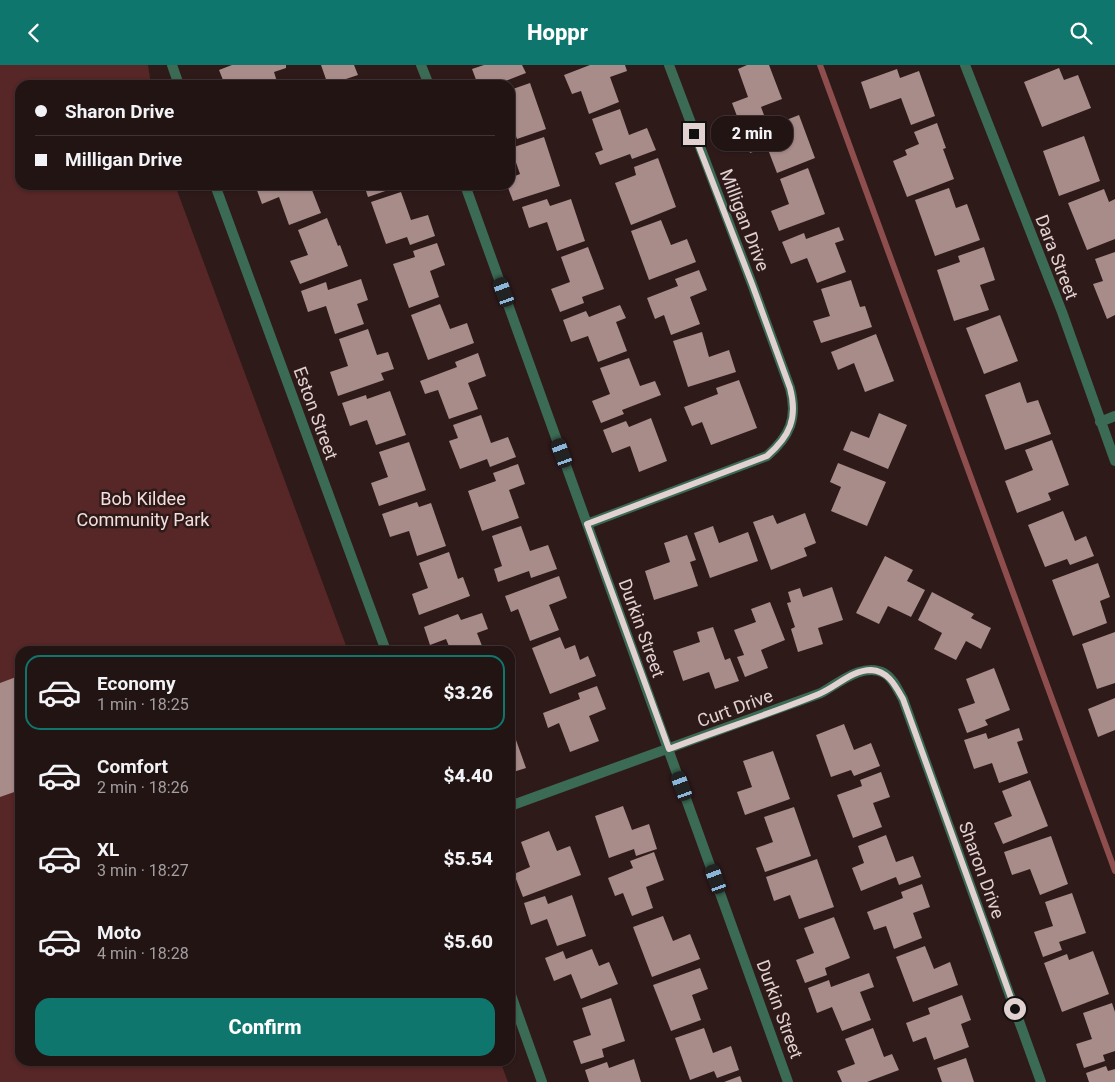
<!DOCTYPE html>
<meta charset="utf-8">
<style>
:root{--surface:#231414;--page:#2f2122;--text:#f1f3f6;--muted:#a39ea0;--line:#403334;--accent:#0f766e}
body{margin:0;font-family:Roboto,sans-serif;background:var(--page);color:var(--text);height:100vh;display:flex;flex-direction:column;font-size:19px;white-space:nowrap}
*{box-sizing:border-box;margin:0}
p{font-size:16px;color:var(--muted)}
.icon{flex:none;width:28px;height:28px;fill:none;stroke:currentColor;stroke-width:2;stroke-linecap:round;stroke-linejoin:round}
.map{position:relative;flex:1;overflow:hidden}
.sheet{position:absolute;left:15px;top:581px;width:500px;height:420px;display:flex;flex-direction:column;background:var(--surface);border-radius:15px;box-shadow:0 1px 4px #0004,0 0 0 1px var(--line)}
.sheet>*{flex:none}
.banner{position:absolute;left:15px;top:15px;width:500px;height:110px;border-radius:15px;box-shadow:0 1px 4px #0004,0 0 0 1px var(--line);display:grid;align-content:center;height:110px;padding:0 20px;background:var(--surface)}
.end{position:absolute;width:22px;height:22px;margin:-11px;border:6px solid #e1d2d1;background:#111;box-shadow:0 0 0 2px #111}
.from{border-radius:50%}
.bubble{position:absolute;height:35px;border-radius:15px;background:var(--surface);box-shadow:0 1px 4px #0004,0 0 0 1px var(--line);font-size:16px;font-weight:800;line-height:35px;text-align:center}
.car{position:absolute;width:15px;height:30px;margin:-15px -8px;border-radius:6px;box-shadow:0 0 4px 1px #0007;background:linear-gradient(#222 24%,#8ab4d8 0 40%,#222 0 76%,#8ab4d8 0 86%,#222 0)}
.banner b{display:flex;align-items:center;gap:18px;height:48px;font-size:19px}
.banner b+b{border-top:1px solid var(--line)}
.banner i{width:12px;height:12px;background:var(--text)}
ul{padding:9px 0 0;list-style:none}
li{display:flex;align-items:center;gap:15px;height:75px;margin:0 10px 8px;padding:0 10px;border:2px solid transparent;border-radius:15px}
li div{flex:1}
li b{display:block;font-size:19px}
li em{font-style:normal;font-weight:800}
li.current{border-color:var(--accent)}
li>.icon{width:45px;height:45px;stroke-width:1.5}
.primary-button{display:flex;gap:10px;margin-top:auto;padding:10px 20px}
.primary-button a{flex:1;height:58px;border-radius:15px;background:var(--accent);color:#fff;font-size:20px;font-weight:800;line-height:58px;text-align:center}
header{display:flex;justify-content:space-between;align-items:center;height:65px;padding:0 20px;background:var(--accent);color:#fff;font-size:22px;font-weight:800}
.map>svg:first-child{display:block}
.green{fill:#572627}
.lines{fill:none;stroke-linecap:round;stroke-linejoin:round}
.stream{stroke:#8e4e4e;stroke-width:6}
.building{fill:#a78c8a}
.street{stroke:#3b6b54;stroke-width:10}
.route{stroke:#e1d2d1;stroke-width:6}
.labels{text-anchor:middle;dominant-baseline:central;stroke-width:5;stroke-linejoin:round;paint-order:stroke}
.street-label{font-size:18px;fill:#e1d2d1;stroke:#2f1a1a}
.park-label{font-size:18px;fill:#f3dedd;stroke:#2f1a1a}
</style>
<header><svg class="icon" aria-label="back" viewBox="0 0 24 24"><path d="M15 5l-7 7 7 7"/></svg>Hoppr<svg class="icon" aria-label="search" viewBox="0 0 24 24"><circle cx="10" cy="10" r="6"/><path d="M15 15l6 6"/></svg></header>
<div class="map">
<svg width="1115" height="1017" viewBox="0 0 1115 1017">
<rect width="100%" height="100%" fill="#2f1a1a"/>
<path class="green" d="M0 0H148L151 20H20V120H175L348 586H20V996H500L508 1017H0Z"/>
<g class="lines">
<path class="stream" d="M820 0 1115 806"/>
</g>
<path class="building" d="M232 0H286V3L274 7 278 20H225L219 5Z
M321 0H354L358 10 328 20Z
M484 0H522L526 8 495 20H478L472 4Z
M590 0H625L627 6 610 12 619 37 589 49 581 26 572 29 564 10Z
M747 0H769L782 34 761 42 764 50 740 59 732 38 748 32 738 4Z
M1059 3 1064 15 1078 10 1091 43 1042 62 1024 17Z
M897 4 900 13 919 6 935 51 911 60 901 33 870 44 861 17Z
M530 18 546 64 517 74 510 54V25Z
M620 44 629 70 647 63 656 85 632 94 630 89 600 100 595 88 603 85 592 54Z
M799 50 815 93 777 108 767 82 750 88 741 64 763 56 766 63Z
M937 58 946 83 943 84 954 114 907 132 893 96 907 90 905 85 919 79 914 67Z
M1084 71 1100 116 1059 131 1043 86Z
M544 72 560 121 513 136 507 120H510V113L520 109 511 83Z
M658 93 676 142 631 160 615 118 636 110 634 102Z
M808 103 825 149 779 166 771 146 789 139 780 114Z
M255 120H310L321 148 289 160 279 132 262 139Z
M364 120H396L397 122 368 132Z
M949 123 956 143 967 139 980 175 935 191 915 135Z
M1104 124 1109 137 1115 134V174L1087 185 1068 138Z
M401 127 411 155 428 150 435 171 410 180 407 172 386 179 371 137Z
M547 134 550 141 571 134 585 176 557 186 547 157 529 163 522 142Z
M327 153 338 181 340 180 348 201 300 219 290 196 308 190 298 165Z
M661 155 671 180 687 174 696 197 649 215 631 166Z
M839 162 844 175 835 178 846 207 817 218 807 193 791 199 782 177 804 168 806 174Z
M437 178 445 200 430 206 439 232 409 243 393 199 415 192 413 186Z
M588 182 604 224 582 232 584 238 560 247 551 224 570 217 561 192Z
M984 182 995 215 980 220 989 245 954 256 937 205 960 197 958 191Z
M1115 187V250L1107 254 1093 219 1103 216 1095 194Z
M699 205 707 225 690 232 700 259 671 270 664 250 655 254 647 233 678 221 675 214Z
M361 214 368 235 357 239 364 259 335 269 326 241 308 247 301 226 326 217 328 225Z
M851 215 860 242 865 241 872 262 821 278 813 256 830 251 821 224Z
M440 239 450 264 467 258 474 278 428 295 411 250Z
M620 240 626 253 616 257 627 286 598 297 588 271 571 277 563 255 586 246 589 252Z
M1000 250 1018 296 984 309 966 263Z
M368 264 377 290 388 287 394 304 381 308 384 315 338 331 330 307 348 301 339 274Z
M702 267 709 292 729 285 736 307 688 322 673 276Z
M876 269 894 316 865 327 854 298 838 305 831 287Z
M478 288 486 311 468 318 478 344 449 354 438 325 425 329 420 316 457 302 455 297Z
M629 293 640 321 655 316 661 330 622 345 624 349 601 358 592 336 610 329 600 303Z
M739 315 757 363 711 380 702 357 692 361 684 342 718 329 716 323Z
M1020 317 1027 338 1038 335 1051 369 1005 385 985 330Z
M390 326 406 370 376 380 367 355 350 361 342 338 366 330 367 334Z
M879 348 907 360 888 404 843 385 851 366 869 373Z
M481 350 491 378 508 372 516 392 490 402 487 394 460 404 449 376 458 373 453 360Z
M651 353 667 396 639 407 630 381 612 388 603 365 626 356 629 362Z
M1052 375 1069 420 1048 428 1051 435 1017 448 1005 416 1033 405 1025 385Z
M409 377 426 425 379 441 371 418 388 412 379 387Z
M838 398 886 417 867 461 831 446 841 422 830 417Z
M518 399 525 419 509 425 519 453 482 466 468 426 496 416 493 408Z
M417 437 419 442 431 438 446 481 417 491 409 466 390 472 382 449Z
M1063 446 1075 476 1086 471 1094 491 1070 500 1067 494 1045 502 1028 460Z
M805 448 816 478 804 483 807 491 771 505 753 457 773 450 777 459Z
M521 461 530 486 548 480 557 504 531 513 529 506 498 517 494 504 502 501 492 471Z
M713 461 719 478 748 467 758 496 710 513 694 468Z
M687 470 696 495 690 497 698 521 654 535 645 506 670 497 664 478Z
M449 487 458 514 463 512 470 531 419 550 412 529 428 523 419 498Z
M885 491 913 505 907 516 925 525 911 552 888 541 879 559 856 548Z
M1098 498 1110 532 1100 536 1107 558 1073 571 1052 515Z
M559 511 567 533 549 540 559 565 530 576 518 544 511 547 505 531Z
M832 522 843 555 818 563 823 579 798 587 791 564 795 562 787 538 791 537 788 527 800 523 803 532Z
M932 527 974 549 971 553 991 563 981 584 966 576 956 595 934 584 942 568 918 555Z
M770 537 785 575 761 585 768 603 745 612 737 592 744 590 734 565 756 557 751 544Z
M482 548 488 564 477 568 484 586H451L446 574 430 580 424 562 458 549 461 555Z
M713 562 725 595 730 593 739 616 715 624 709 607 683 616 673 586 700 577 697 567Z
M1115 567V618L1097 624 1082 579Z
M560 572 565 584 575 580 580 595 588 591 596 611 550 629 532 583Z
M994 603 1010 645 985 655 988 660 967 668 958 644 975 638 966 614Z
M16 612 20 623V725L0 732V618Z
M597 621 606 644 589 651 599 676 570 687 559 658 548 663 543 648 580 634 578 628Z
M1115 633V665L1098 672 1088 644Z
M844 659 854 685 871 678 880 701 854 711 851 705 831 712 816 670Z
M510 661H511L526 703 510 708Z
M1019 663 1023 675 1017 677 1028 708 999 718 992 698 974 704 964 675 986 668 988 674Z
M773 686 790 734 745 750 737 727 752 722 743 696Z
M881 707 890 732 873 738 882 762 853 773 837 730 862 721 860 715Z
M1030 715 1048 761 1003 779 994 758 1012 751 1002 726Z
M623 741 632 765 649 759 657 784 636 791 634 784 609 793 595 751Z
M794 742 811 791 765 807 756 783 773 777 764 752Z
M549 766 557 786 570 781 581 810 523 832 514 809 530 802 521 777Z
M886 770 896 797 913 791 921 812 899 820 896 812 861 826 852 803 864 798 858 781Z
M1051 771 1068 819 1040 830 1030 804 1012 810 1004 787Z
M654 787 664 815 646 822 653 843 632 851 623 828 615 831 608 813 633 803 630 796Z
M817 794 834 842 799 854 790 830 774 836 766 812Z
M922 819 930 842 913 848 922 873 894 884 886 861 874 865 867 847 903 833 901 827Z
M1072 828 1086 868 1059 877 1062 885 1043 892 1034 867 1053 861 1045 837Z
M572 830 586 871 557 881 547 854 531 860 524 838 545 831 548 839Z
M663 851 673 876 690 869 700 894 652 912 633 862Z
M834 852 850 893 825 903 827 910 805 918 796 895 814 888 804 863Z
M925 881 934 904 950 897 958 920 913 937 896 892Z
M592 884 599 901 609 897 618 919 581 934 571 909 554 916 545 893 563 886 566 894Z
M1093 886 1109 929 1062 947 1044 898 1067 889 1069 895Z
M700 903 708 924 692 930 701 955 671 966 653 920Z
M869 908 874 922 860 927 871 955 842 966 832 942 817 948 808 923 829 915 831 922Z
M962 930 971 955 961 959 969 982 934 995 926 972 913 977 906 958 930 949 928 943Z
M611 933 625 976 602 984 604 992 581 999 573 976 591 970 582 943Z
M1112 938 1115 947V986L1103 990 1105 996 1084 1003 1076 979 1092 974 1083 948Z
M704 963 713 988 731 981 739 1005 717 1013 714 1006 690 1015 675 973Z
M873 963 884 992 892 989 899 1005 867 1017H842L837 1006 855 999 845 974Z
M966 993 974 1017H942L937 1003Z
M634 994 641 1017H589L585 1005 607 997 609 1003Z
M1106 1001 1108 1006 1115 1004V1017H1089L1086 1008Z
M740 1011 742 1017H724Z"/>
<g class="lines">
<path class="street" d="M172 0 179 20
M421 0 429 20
M965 0 1062 247 1115 396
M215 120 386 586
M465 120 788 1017
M1100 357 1115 351
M587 459 767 391C790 371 798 353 790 323L752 219 669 0
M510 741 821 628C839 618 863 597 884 608 893 613 898 625 903 634L1041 1017
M510 927 542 1017"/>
</g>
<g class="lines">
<path class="route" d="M694 69 752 219 790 323C798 353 790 371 767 391L587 459 669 684C719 665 770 649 819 629 836 622 852 605 871 605 888 606 895 620 903 634L1015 944"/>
</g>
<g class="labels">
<g class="street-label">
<text transform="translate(745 155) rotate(69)">Milligan Drive</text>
<text transform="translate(1057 192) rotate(69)">Dara Street</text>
<text transform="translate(316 348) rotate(70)">Eston Street</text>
<text transform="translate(642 563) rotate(70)">Durkin Street</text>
<text transform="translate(735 643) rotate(-20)">Curt Drive</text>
<text transform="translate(982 805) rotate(70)">Sharon Drive</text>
<text transform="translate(780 944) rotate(70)">Durkin Street</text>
</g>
<g class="park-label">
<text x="143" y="433">Bob Kildee<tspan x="143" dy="21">Community Park</tspan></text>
</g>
</g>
</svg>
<i class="end from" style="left:1015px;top:944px"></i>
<i class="end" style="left:694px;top:69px"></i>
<div class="bubble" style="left:711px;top:51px;width:82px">2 min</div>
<i class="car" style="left:504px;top:227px;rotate:340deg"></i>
<i class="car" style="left:562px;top:388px;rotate:340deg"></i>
<i class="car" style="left:682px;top:721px;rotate:340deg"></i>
<i class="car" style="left:716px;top:814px;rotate:340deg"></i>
<div class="banner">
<b><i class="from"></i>Sharon Drive</b>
<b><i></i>Milligan Drive</b>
</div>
<section class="sheet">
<ul>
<li class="current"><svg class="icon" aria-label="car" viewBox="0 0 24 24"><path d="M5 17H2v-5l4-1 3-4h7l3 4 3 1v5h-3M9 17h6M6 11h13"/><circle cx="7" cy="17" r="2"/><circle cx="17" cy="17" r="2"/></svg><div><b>Economy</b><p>1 min · 18:25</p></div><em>$3.26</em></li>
<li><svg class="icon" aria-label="car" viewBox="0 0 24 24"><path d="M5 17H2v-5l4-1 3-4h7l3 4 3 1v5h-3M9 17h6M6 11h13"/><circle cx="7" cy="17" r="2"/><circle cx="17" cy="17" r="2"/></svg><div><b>Comfort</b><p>2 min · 18:26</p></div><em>$4.40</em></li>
<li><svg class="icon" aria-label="car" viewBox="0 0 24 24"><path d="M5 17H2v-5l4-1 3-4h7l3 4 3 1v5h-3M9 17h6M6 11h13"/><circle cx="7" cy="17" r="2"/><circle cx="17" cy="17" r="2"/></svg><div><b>XL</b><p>3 min · 18:27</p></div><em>$5.54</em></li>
<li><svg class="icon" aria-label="car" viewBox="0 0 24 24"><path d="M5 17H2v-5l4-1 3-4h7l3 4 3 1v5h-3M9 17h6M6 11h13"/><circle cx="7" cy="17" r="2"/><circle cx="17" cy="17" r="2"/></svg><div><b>Moto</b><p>4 min · 18:28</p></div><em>$5.60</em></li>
</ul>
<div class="primary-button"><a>Confirm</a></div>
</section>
</div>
